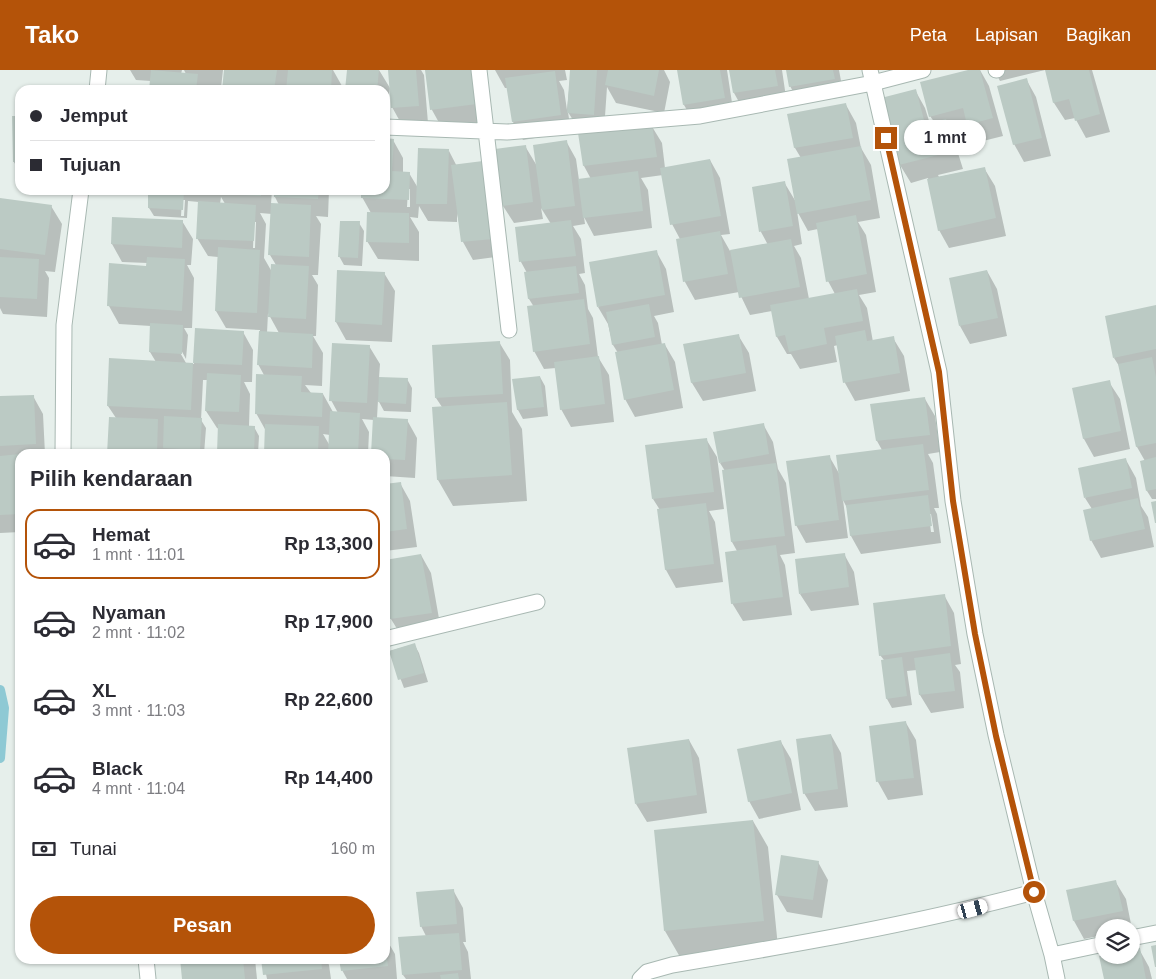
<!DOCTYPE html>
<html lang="id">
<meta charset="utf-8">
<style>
:root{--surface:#fff;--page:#f2f2f3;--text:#2b2b33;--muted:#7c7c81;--line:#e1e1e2;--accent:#b45309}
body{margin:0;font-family:Helvetica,sans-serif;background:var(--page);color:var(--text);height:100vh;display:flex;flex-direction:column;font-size:19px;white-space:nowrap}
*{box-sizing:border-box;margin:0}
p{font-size:16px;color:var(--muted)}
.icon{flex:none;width:28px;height:28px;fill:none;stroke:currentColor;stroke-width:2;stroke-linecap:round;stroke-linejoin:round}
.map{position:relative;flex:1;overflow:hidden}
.drawer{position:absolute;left:15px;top:379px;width:375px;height:515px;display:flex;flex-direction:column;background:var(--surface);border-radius:15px;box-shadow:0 1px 4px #0004}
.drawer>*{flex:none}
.banner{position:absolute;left:15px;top:15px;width:375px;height:110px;border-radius:15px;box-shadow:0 1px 4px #0004;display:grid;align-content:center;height:110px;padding:0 15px;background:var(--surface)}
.tools{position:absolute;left:1095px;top:849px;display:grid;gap:10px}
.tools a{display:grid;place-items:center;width:45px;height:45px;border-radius:50%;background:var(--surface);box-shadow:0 1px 4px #0004;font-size:25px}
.end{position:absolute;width:22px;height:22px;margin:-11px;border:6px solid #b45309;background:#fff;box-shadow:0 0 0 2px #fff}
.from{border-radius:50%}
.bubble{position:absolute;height:35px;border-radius:18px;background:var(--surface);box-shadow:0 1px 4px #0004;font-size:16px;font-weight:600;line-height:35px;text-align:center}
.car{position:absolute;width:15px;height:30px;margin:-15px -8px;border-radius:6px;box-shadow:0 0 4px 1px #0007;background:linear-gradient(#fff 24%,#345 0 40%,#fff 0 76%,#345 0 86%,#fff 0)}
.banner b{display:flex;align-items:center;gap:18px;height:48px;font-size:19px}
.banner b+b{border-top:1px solid var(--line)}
.banner i{width:12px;height:12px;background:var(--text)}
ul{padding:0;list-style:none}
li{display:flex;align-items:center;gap:15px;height:70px;margin:0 10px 8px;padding:0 5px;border:2px solid transparent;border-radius:15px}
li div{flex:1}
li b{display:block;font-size:19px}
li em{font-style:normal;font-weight:600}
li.active{border-color:var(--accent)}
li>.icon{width:45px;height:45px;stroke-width:1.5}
h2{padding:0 15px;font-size:22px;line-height:60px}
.pay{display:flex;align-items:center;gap:12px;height:55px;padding:0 15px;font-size:19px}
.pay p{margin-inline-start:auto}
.cta{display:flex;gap:10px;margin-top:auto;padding:10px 15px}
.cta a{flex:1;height:58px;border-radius:30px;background:var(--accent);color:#fff;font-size:20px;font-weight:600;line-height:58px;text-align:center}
header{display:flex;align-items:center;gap:30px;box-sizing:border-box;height:70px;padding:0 25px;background:var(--accent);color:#fff}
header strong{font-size:24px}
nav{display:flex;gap:28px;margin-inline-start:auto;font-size:18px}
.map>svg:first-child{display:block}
.shadow{fill:#0003;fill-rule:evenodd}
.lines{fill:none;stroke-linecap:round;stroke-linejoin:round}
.stream{stroke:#8ec9d4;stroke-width:10}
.building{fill:#bbcac4}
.minor-casing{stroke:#a8b8b2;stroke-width:17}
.minor{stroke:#fff;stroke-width:15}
.route{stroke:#b45309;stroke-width:6}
</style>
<header>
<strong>Tako</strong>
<nav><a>Peta</a><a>Lapisan</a><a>Bagikan</a></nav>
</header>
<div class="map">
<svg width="1156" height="909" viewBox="0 0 1156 909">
<rect width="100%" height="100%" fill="#e6efeb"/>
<path class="shadow" d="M130 0H182L181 4H186L184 0H223L221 18 203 16 205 20H150L151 11 136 10Z
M226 0H333L342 16V20H224Z
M348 0H379L390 18 385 57V20H346Z
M389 0H421L424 5 428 53 402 55 392 37Z
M426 0H478L486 52 442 58 432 40Z
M495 0H565L567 10 559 11 564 20 567 40 571 0H664L670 12 664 43 616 33 607 17 604 61 651 55 662 73 665 98 710 90 720 108 730 164 721 165 730 181 768 175 761 162 753 118 784 112 796 132 801 88 795 78 789 45 846 35 856 53 861 78 871 95 880 148 858 152 866 165 876 222 859 225 867 238 873 272 893 268 904 286 910 321 855 331 845 313 838 275 834 276 837 292 800 299 791 284H787L777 267 772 241 750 245 739 222 695 230 685 212 677 170 680 169 672 154 663 105 641 108 648 120 652 158 594 166 584 147 585 154 573 156 581 169 585 203 579 204 585 215 588 239 593 248 598 287 609 305 614 352 571 357 561 339 556 298 544 299 534 281V237L529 229 527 203 521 192 516 158 551 154 541 138 543 149 514 153 503 136 525 76 537 96 566 71 576 89 579 110 591 109 584 96 579 60 568 42 571 62 523 70 513 52 508 18H505ZM797 141 808 161 818 159 828 211 835 224 809 229 801 188 794 176 802 174Z
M678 0H727L734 46 694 52 684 35Z
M730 0H782L787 34 744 41 734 23Z
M787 0H839L844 27 800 34 790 16Z
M973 0H980L989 16 1003 66 979 72 970 56 951 61 963 99 938 105 939 107 984 98 995 116 1006 166 949 178 939 160 928 108 911 113 900 95 883 29 915 20 925 38 930 54 935 53 930 46Z
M994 0H1045L1000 11Z
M1046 0H1092L1110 62 1086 68 1075 48 1065 50 1054 33Z
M1026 9 1036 27 1051 86 1024 92 1014 74Z
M13 47H20V103L14 92Z
M385 70H393L403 88V103H409L418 118 449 81 503 186 473 190 463 172 457 143V152L428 151 419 136 418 148 410 147 419 162V191L378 189 367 171 371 143 362 127V120H385ZM408 119H410V137H407Z
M118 120H272L271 134 279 135 275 127V120H329L328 147 316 146 321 154 318 205H312L318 215 316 266H313L323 283 322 316 305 315 311 323 323 324 333 342 338 343 331 330 369 276 380 294 379 308 407 309 412 318 411 342 384 341 378 330 377 348 407 350 417 368 415 408 385 406V384L374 350 362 349 369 362 368 384H265L266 361 256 343 264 305 258 294 260 260 226 258 216 241 218 187 208 186 197 168 199 132 188 131 187 148 154 146 149 138V125L120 123ZM221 127 224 132 225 134H220ZM182 130H185L184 146H181ZM260 143 272 144 270 185 276 195 272 202 264 188 266 154ZM254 152H256L255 178H253ZM268 243 279 263H267ZM323 364 330 365V376Z
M0 129 51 136 62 154 55 202 45 201 49 208 47 247 3 244 0 238Z
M182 151 193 169 191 195H187L194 208 192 258H184L188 265 186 289 180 278 178 279 186 293 194 294 196 260 243 262 253 280 252 312H244L250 324 249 356 254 357 259 366 258 384H254L252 379V384H219V359L217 358 206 341 208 310H203L201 350 206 358 204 384H109L116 348 108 336 156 292 150 282 151 256 119 254 109 236 147 197 148 193 122 192 112 174Z
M359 153 364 161 362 196 344 195 339 186Z
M656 181 666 199 674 242 654 246 658 253 662 275H665L675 292 683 338 635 347 625 329 618 283 613 275 608 254 598 237Z
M987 201 997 219 1007 266 970 274 960 256Z
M384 203 395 221 392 272 346 270 336 252Z
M1156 236V429H1152L1147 421 1145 391 1137 377 1121 299 1114 288Z
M738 265 749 283 756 321 703 331 692 313 685 275Z
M499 272 510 290 512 342 522 359 527 431 453 436 438 410 442 337 436 328Z
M540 307 545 316 548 346 523 349 518 340 514 310Z
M1109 312 1120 329 1130 379 1094 387 1084 369 1073 319Z
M33 326 43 344 45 384H20V462L0 463V328Z
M925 329 935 346 940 382 928 384 933 393 939 438H934L937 444 941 473 861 484 851 466 847 438 843 430 848 468 806 473 796 455 829 386 840 405 882 380 877 371 872 335ZM929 444H931L934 462H931Z
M763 354 773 372 778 399 786 413 795 483 780 485 785 495 792 545 743 551 732 533 737 481 732 472 723 401H725L720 393Z
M706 369 717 387 724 439 709 441 715 452 723 512 676 518 666 500 660 440 653 429Z
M1126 390 1136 408 1141 436 1148 447 1154 477 1101 488 1091 470 1092 439 1085 428Z
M400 413 410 431 417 477 385 481V415Z
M844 484 854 502 859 535 811 541 800 524Z
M421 485 431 503 441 560 402 567 391 549 385 511V491Z
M944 525 954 543 961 594 955 595 960 602 964 638 931 643 920 625 917 600 907 601 912 635 892 638 887 629 884 590 880 585Z
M414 574 419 583 428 612 404 618 390 581Z
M906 653 916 670 923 725 888 730 878 712 870 657Z
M831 665 841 683 848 737 815 741 804 723Z
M689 670 699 688 707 743 647 752 636 734Z
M781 672 791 689 801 740 759 749 749 731Z
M753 751 768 777 778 877 680 887 665 861Z
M818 792 828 810 822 848 787 842 777 825Z
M1115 811 1126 829 1132 859 1104 858V865L1084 869 1074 851 1068 821Z
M453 820 463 838 466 872H463L468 882 471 909H406L403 905 426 866 421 856Z
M385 867 395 884 397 909H347L342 900 341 889H385Z
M1139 879 1149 897 1152 909H1105L1100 887 1131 885Z
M182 889H255L257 909H183Z
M263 889H326L329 895 331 909H267Z"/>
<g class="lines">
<path class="stream" d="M0 620 4 638 0 688"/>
</g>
<path class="building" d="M151 0 198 4 196 20H149Z
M224 0H277L274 20H222Z
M288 0H332L331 20H286Z
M347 0H379L377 20H345Z
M388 0H416L419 36 391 38Z
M425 0H472L477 34 430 40Z
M570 0H597L594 45 567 43Z
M608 0H659L654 26 605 15Z
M677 0H720L725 28 683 35Z
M729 0H775L778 16 733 23Z
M786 0H833L835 9 789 17Z
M968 0H980L993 48 967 55 963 38 929 47 920 12Z
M1045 0H1089L1100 44 1075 51 1069 29 1053 33Z
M555 1 561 45 512 52 505 8Z
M1027 8 1042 68 1013 75 997 16Z
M916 19 925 54 946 49 954 81 899 95 881 28Z
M846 33 853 68 794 78 787 44Z
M12 46H20V92H13Z
M652 54 657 87 583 96 578 63Z
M385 68 394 69 392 101 410 102 409 130 361 128V120H385Z
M567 70 575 136 542 140 533 75Z
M526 75 533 132 502 136 495 79Z
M861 76 871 130 797 144 787 89Z
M418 78 449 79 447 134H416Z
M710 89 721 146 670 155 660 98Z
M483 91 493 169 461 172 451 95Z
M985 97 996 148 938 161 927 109Z
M638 101 643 141 583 148 578 109Z
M785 111 793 156 759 162 752 117Z
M148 120 184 121 183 140 148 138Z
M218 120H261V126L218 124Z
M274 120H319L318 129 274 127Z
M0 128 52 135 45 185 0 179Z
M198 131 256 135 254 171 196 169Z
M271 133 311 135 309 187 268 185Z
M367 142 409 143V173L366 172Z
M856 145 867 204 826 212 816 153Z
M112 147 183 150 182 178 111 174Z
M571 150 576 186 519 192 515 157Z
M340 151H360L358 188 338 187Z
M720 161 728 204 683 212 676 169Z
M791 169 800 217 739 228 730 180Z
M218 177 260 180 257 243 215 241Z
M657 180 665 225 597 237 589 192Z
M0 187 39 189 37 229 0 227Z
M147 187 185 189 182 241 107 236 109 193 146 196Z
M271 194 309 196 306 249 268 247Z
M576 196 579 223 528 229 524 202Z
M337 200 385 202 382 255 335 252Z
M987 200 998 248 959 256 949 208Z
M857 219 863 251 824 258 827 274 789 282 785 265 776 267 770 235Z
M584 229 590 274 533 282 527 236Z
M649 234 655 267 612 275 606 242Z
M1156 235V279L1113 288 1105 246Z
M150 253 183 255 182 284 149 282Z
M195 258 244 261 242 295 193 293Z
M865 260 867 271 894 266 900 303 843 313 835 266Z
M259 261 313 264 312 298 257 295Z
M739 264 746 303 691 313 683 274Z
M500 271 503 324 435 328 432 275Z
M332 273 370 275 367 333 329 331Z
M665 273 674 320 624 330 615 282Z
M599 286 605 334 560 340 554 292Z
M1152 287 1156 307V373L1136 377 1118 294Z
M109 288 193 293 191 340 107 336Z
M207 303 241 305 239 342 205 341Z
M256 304 302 306 301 322 323 323 322 347 255 344Z
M540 306 544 337 517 340 512 309Z
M379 307 408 308 406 334 378 332Z
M1110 310 1121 361 1083 369 1072 318Z
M34 325 36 374 0 376V326Z
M925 327 930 365 876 371 870 334Z
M507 332 512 405 437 410 432 337Z
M330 341 360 343 358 384H328Z
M164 346 202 348 200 380 163 378Z
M109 347 158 349 157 384H107Z
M373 347 408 349 405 390 385 389V384H371Z
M764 353 769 384 719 393 713 362Z
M218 354 255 356 254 384 217 383Z
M265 354 319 356 318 384H264Z
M707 368 714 422 652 429 645 375Z
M923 374 929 420 842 431 836 385Z
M20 384V444L0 445V386Z
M830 385 839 450 795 456 786 391Z
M1156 387V419L1146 421 1140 391Z
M1126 388 1132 418 1084 428 1078 398Z
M776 393 785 466 731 472 722 400Z
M401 412 407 459 385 462V414Z
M928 425 932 456 850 466 846 435Z
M1138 428 1145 459 1090 471 1083 440Z
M1156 431V453H1155L1151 432Z
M706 433 714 494 665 500 657 439Z
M776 475 783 527 731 534 725 482Z
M845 483 849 517 799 524 795 489Z
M421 484 432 543 390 549 385 519V490Z
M945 524 951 576 879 586 873 533Z
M415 573 424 603 398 610 389 581Z
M950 583 955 621 919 625 914 588Z
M902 587 907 626 886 629 881 590Z
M906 651 914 708 876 712 869 656Z
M831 664 838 719 803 724 796 669Z
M689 669 697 725 635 734 627 678Z
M781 670 792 723 748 732 737 679Z
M753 750 764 851 664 861 654 760Z
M781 785 819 791 813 830 775 825Z
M1116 810 1123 841 1073 851 1066 820Z
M454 819 457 854 420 857 416 822Z
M459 863 462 900 402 905 398 867Z
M385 874 388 896 341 901 339 889H385Z
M1156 875V897H1155L1151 876Z
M1140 878 1146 909H1104L1099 886 1131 885V879Z
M180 889H243L245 909H182Z
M261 889H321L322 899 263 905Z
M458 903 459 909H441L440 905Z"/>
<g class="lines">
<g class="minor-casing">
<path id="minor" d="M479 0 509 260
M870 0 939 302 953 431 975 564 996 665 1034 822
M996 0H997
M97 20 99 0
M385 57 507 62 700 46 873 13 923 0
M63 384 64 255 81 120
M385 569 537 532
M1131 868 1156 863
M1052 885 1104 874
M146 889 148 909
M640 909 647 902 672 895C793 875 915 854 1034 822L1052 885 1057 909"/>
</g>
<use href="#minor" class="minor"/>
</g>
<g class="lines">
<path class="route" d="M886 68 939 302 953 431 975 564 996 666 1034 822"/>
</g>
</svg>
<div class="tools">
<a><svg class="icon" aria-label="layers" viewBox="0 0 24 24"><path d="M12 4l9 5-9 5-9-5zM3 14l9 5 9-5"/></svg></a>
</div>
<i class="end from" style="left:1034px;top:822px"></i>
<i class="end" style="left:886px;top:68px"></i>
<div class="bubble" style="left:904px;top:50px;width:82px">1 mnt</div>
<i class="car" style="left:973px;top:839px;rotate:75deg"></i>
<div class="banner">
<b><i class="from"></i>Jemput</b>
<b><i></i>Tujuan</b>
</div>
<section class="drawer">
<h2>Pilih kendaraan</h2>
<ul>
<li class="active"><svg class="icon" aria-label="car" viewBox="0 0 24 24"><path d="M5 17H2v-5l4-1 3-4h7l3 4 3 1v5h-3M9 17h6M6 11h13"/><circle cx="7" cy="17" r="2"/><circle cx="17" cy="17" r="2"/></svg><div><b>Hemat</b><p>1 mnt · 11:01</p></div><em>Rp 13,300</em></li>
<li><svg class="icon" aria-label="car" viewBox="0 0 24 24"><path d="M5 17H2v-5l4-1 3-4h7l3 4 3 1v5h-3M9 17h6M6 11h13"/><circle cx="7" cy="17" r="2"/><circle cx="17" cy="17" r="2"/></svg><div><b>Nyaman</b><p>2 mnt · 11:02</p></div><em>Rp 17,900</em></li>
<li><svg class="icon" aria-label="car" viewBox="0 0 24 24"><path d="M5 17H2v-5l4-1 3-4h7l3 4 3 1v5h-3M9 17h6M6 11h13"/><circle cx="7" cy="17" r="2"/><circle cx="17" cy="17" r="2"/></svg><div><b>XL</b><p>3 mnt · 11:03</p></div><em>Rp 22,600</em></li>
<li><svg class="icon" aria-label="car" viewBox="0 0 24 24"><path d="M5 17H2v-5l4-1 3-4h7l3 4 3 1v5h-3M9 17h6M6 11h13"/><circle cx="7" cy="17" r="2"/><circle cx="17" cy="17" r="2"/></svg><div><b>Black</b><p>4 mnt · 11:04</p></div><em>Rp 14,400</em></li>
</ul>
<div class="pay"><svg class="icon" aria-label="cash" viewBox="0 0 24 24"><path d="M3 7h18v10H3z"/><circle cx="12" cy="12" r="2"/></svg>Tunai<p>160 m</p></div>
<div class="cta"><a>Pesan</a></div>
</section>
</div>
